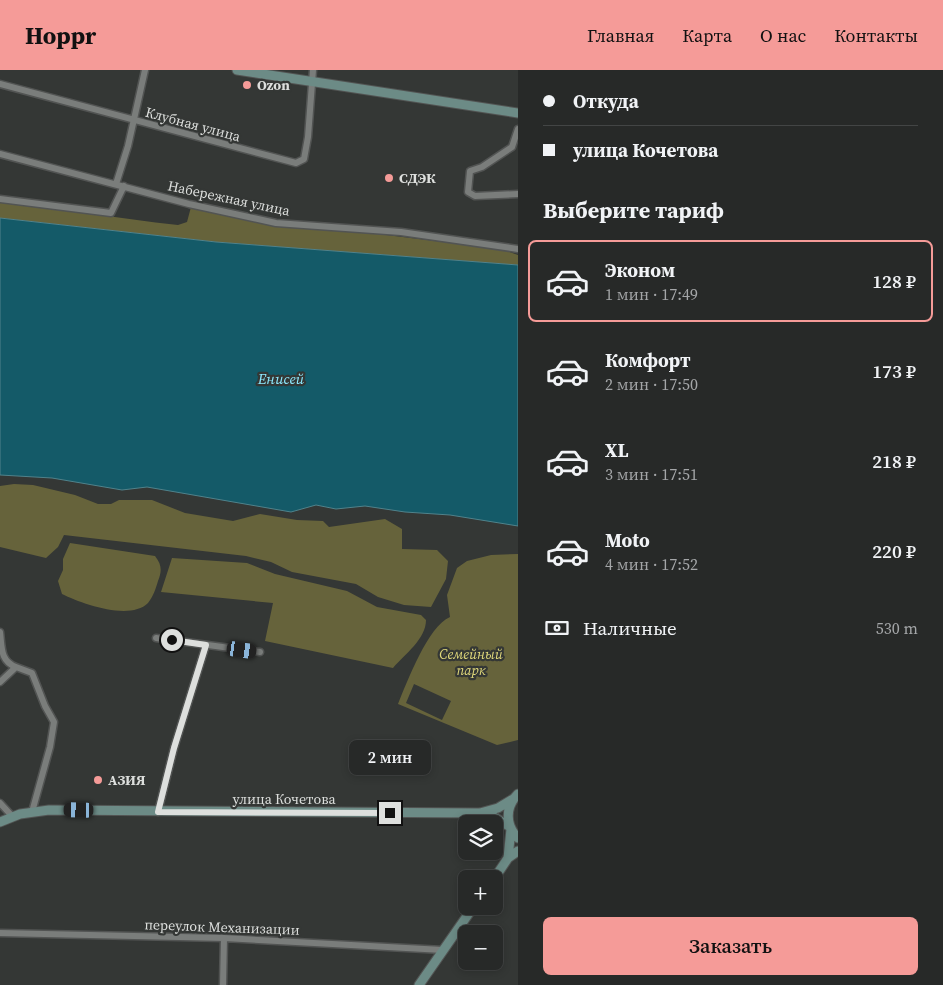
<!DOCTYPE html>
<html lang="ru">
<meta charset="utf-8">
<style>
:root{--surface:#272928;--page:#333534;--text:#f1f3f6;--muted:#a4a6a8;--line:#434545;--accent:#f59b98}
body{margin:0;font-family:"Source Serif 4",serif;background:var(--page);color:var(--text);height:100vh;display:flex;flex-direction:column;font-size:19px;white-space:nowrap}
*{box-sizing:border-box;margin:0}
p{font-size:16px;color:var(--muted)}
.icon{flex:none;width:28px;height:28px;fill:none;stroke:currentColor;stroke-width:2;stroke-linecap:round;stroke-linejoin:round}
.map{position:relative;flex:1;overflow:hidden}
.drawer{display:flex;flex-direction:column;background:var(--surface);width:425px}
.drawer>*{flex:none}
.top-card{display:grid;align-content:center;height:110px;padding:0 25px;background:var(--surface)}
.controls{position:absolute;left:458px;top:745px;display:grid;gap:10px}
.controls a{display:grid;place-items:center;width:45px;height:45px;border-radius:8px;background:var(--surface);box-shadow:0 2px 8px #0003,0 0 0 1px var(--line);font-size:25px}
.end{position:absolute;width:22px;height:22px;margin:-11px;border:6px solid #dddfdd;background:#111;box-shadow:0 0 0 2px #111}
.from{border-radius:50%}
.bubble{position:absolute;height:35px;border-radius:8px;background:var(--surface);box-shadow:0 2px 8px #0003,0 0 0 1px var(--line);font-size:16px;font-weight:600;line-height:35px;text-align:center}
.car{position:absolute;width:15px;height:30px;margin:-15px -8px;border-radius:6px;box-shadow:0 0 4px 1px #0007;background:linear-gradient(#222 24%,#8ab4d8 0 40%,#222 0 76%,#8ab4d8 0 86%,#222 0)}
.top-card b{display:flex;align-items:center;gap:18px;height:48px;font-size:19px}
.top-card b+b{border-top:1px solid var(--line)}
.top-card i{width:12px;height:12px;background:var(--text)}
ul{padding:0;list-style:none}
li{display:flex;align-items:center;gap:15px;height:82px;margin:0 10px 8px;padding:0 15px;border:2px solid transparent;border-radius:8px}
li div{flex:1}
li b{display:block;font-size:19px}
li em{font-style:normal;font-weight:600}
li.active{border-color:var(--accent)}
li>.icon{width:45px;height:45px;stroke-width:1.5}
h2{padding:0 25px;font-size:22px;line-height:60px}
.pay{display:flex;align-items:center;gap:12px;height:55px;padding:0 25px;font-size:19px}
.pay p{margin-inline-start:auto}
.action{display:flex;gap:10px;margin-top:auto;padding:10px 25px}
.action a{flex:1;height:58px;border-radius:8px;background:var(--accent);color:#111;font-size:20px;font-weight:600;line-height:58px;text-align:center}
header{display:flex;align-items:center;gap:30px;box-sizing:border-box;height:70px;padding:0 25px;background:var(--accent);color:#111}
header strong{font-size:24px}
nav{display:flex;gap:28px;margin-inline-start:auto;font-size:18px}
main{display:flex;flex:1;min-height:0}
.map>svg:first-child{display:block}
.green{fill:#66633b;fill-rule:evenodd}
.water{fill:#145a68;stroke:#50828b}
.lines{fill:none;stroke-linecap:round;stroke-linejoin:round}
.street-casing{stroke:#525453;stroke-width:9}
.secondary-casing{stroke:#525453;stroke-width:11}
.street{stroke:#7a7d7b;stroke-width:6}
.secondary{stroke:#6c8b86;stroke-width:9}
.route{stroke:#dddfdd;stroke-width:6}
.poi-dot{fill:#f59b98;stroke:#343735;stroke-width:2}
.labels{text-anchor:middle;dominant-baseline:central;stroke-width:4.5;stroke-linejoin:round;paint-order:stroke}
.poi-label{font-size:14px;font-weight:bold;fill:#dddfdd;stroke:#343735;text-anchor:start}
.street-label{font-size:14px;fill:#dddfdd;stroke:#343735}
.park-label{font-size:14px;font-style:italic;fill:#e1d97b;stroke:#343735}
.water-label{font-size:15px;font-style:italic;fill:#8ce9fe;stroke:#343735}
</style>
<header>
<strong>Hoppr</strong>
<nav><a>Главная</a><a>Карта</a><a>О нас</a><a>Контакты</a></nav>
</header>
<main>
<div class="map">
<svg width="518" height="915" viewBox="0 0 518 915">
<rect width="100%" height="100%" fill="#343735"/>
<path class="green" d="M0 132C60 137 118 149 178 155L187 152 191 137 273 155 370 163 501 179 518 185V195L216 172 0 148Z
M14 414 33 415 75 425 98 434H111L119 430H152L185 443 233 451 260 444 297 450 323 451 329 457 385 449 402 459V479L437 480 448 491 446 509 431 537 404 535 378 527 356 514 292 502 271 492 246 486 64 465 58 477 46 488 0 477V416Z
M70 473 155 486C162 495 162 501 158 511 156 518 153 527 148 533 130 551 82 534 62 524L58 511 63 500V489Z
M518 484V670L497 675 398 634C407 612 428 556 450 547L447 525 457 498 467 491 491 485ZM414 614 451 631 442 650 406 633Z
M172 488 247 493 275 504 347 521 377 537 421 545 426 550C426 569 405 584 393 598L265 571 273 533 161 522Z"/>
<path class="water" d="M0 148 216 172 518 195V456L450 445 405 442 365 436 336 439 316 435 291 442 147 417 122 420 52 408 0 405Z"/>
<g class="lines">
<g class="street-casing">
<path id="street" d="M0 14 296 93 304 89 308 67 313 0
M518 59 512 77 482 97 470 101 468 122 475 126 518 124
M0 84 189 134 276 153 401 162 518 179
M116 114 128 76 145 0
M0 129 111 143 124 116
M0 562C2 577 0 591 16 597
M156 568 260 582
M0 612 16 597 32 603 45 636 54 652 50 677 32 742
M0 733 12 746
M158 742 174 678 206 575
M0 863 224 868 443 880
M223 915 224 868"/>
</g>
<g class="secondary-casing">
<path id="secondary" d="M237 0 518 43
M518 724C505 737 505 755 518 768
M480 743 498 738 513 729
M0 752 20 744 49 740 479 743 494 747 510 757
M508 788 511 759
M494 809 508 788 518 781
M419 915 474 836"/>
</g>
<use href="#street" class="street"/>
<use href="#secondary" class="secondary"/>
</g>
<g class="lines">
<path class="route" d="M172 570 206 575 174 678 158 742 390 743"/>
</g>
<g class="poi-dot">
<circle cx="247" cy="15" r="5"/>
<circle cx="389" cy="108" r="5"/>
<circle cx="98" cy="710" r="5"/>
</g>
<g class="labels">
<g class="poi-label">
<text x="257" y="15">Ozon</text>
<text x="399" y="108">СДЭК</text>
<text x="108" y="710">АЗИЯ</text>
</g>
<g class="street-label">
<text transform="translate(193 54) rotate(15)">Клубная улица</text>
<text transform="translate(229 128) rotate(12)">Набережная улица</text>
<text x="284" y="729">улица Кочетова</text>
<text transform="translate(222 857) rotate(2)">переулок Механизации</text>
</g>
<g class="park-label">
<text x="471" y="584">Семейный<tspan x="471" dy="16">парк</tspan></text>
</g>
<g class="water-label">
<text x="281" y="308">Енисей</text>
</g>
</g>
</svg>
<div class="controls">
<a><svg class="icon" aria-label="layers" viewBox="0 0 24 24"><path d="M12 4l9 5-9 5-9-5zM3 14l9 5 9-5"/></svg></a>
<a>+</a>
<a>−</a>
</div>
<i class="end from" style="left:172px;top:570px"></i>
<i class="end" style="left:390px;top:743px"></i>
<div class="bubble" style="left:349px;top:670px;width:82px">2 мин</div>
<i class="car" style="left:242px;top:580px;rotate:98deg"></i>
<i class="car" style="left:79px;top:740px;rotate:271deg"></i>
</div>
<section class="drawer">
<div class="top-card">
<b><i class="from"></i>Откуда</b>
<b><i></i>улица Кочетова</b>
</div>
<h2>Выберите тариф</h2>
<ul>
<li class="active"><svg class="icon" aria-label="car" viewBox="0 0 24 24"><path d="M5 17H2v-5l4-1 3-4h7l3 4 3 1v5h-3M9 17h6M6 11h13"/><circle cx="7" cy="17" r="2"/><circle cx="17" cy="17" r="2"/></svg><div><b>Эконом</b><p>1 мин · 17:49</p></div><em>128 ₽</em></li>
<li><svg class="icon" aria-label="car" viewBox="0 0 24 24"><path d="M5 17H2v-5l4-1 3-4h7l3 4 3 1v5h-3M9 17h6M6 11h13"/><circle cx="7" cy="17" r="2"/><circle cx="17" cy="17" r="2"/></svg><div><b>Комфорт</b><p>2 мин · 17:50</p></div><em>173 ₽</em></li>
<li><svg class="icon" aria-label="car" viewBox="0 0 24 24"><path d="M5 17H2v-5l4-1 3-4h7l3 4 3 1v5h-3M9 17h6M6 11h13"/><circle cx="7" cy="17" r="2"/><circle cx="17" cy="17" r="2"/></svg><div><b>XL</b><p>3 мин · 17:51</p></div><em>218 ₽</em></li>
<li><svg class="icon" aria-label="car" viewBox="0 0 24 24"><path d="M5 17H2v-5l4-1 3-4h7l3 4 3 1v5h-3M9 17h6M6 11h13"/><circle cx="7" cy="17" r="2"/><circle cx="17" cy="17" r="2"/></svg><div><b>Moto</b><p>4 мин · 17:52</p></div><em>220 ₽</em></li>
</ul>
<div class="pay"><svg class="icon" aria-label="cash" viewBox="0 0 24 24"><path d="M3 7h18v10H3z"/><circle cx="12" cy="12" r="2"/></svg>Наличные<p>530 m</p></div>
<div class="action"><a>Заказать</a></div>
</section>
</main>
